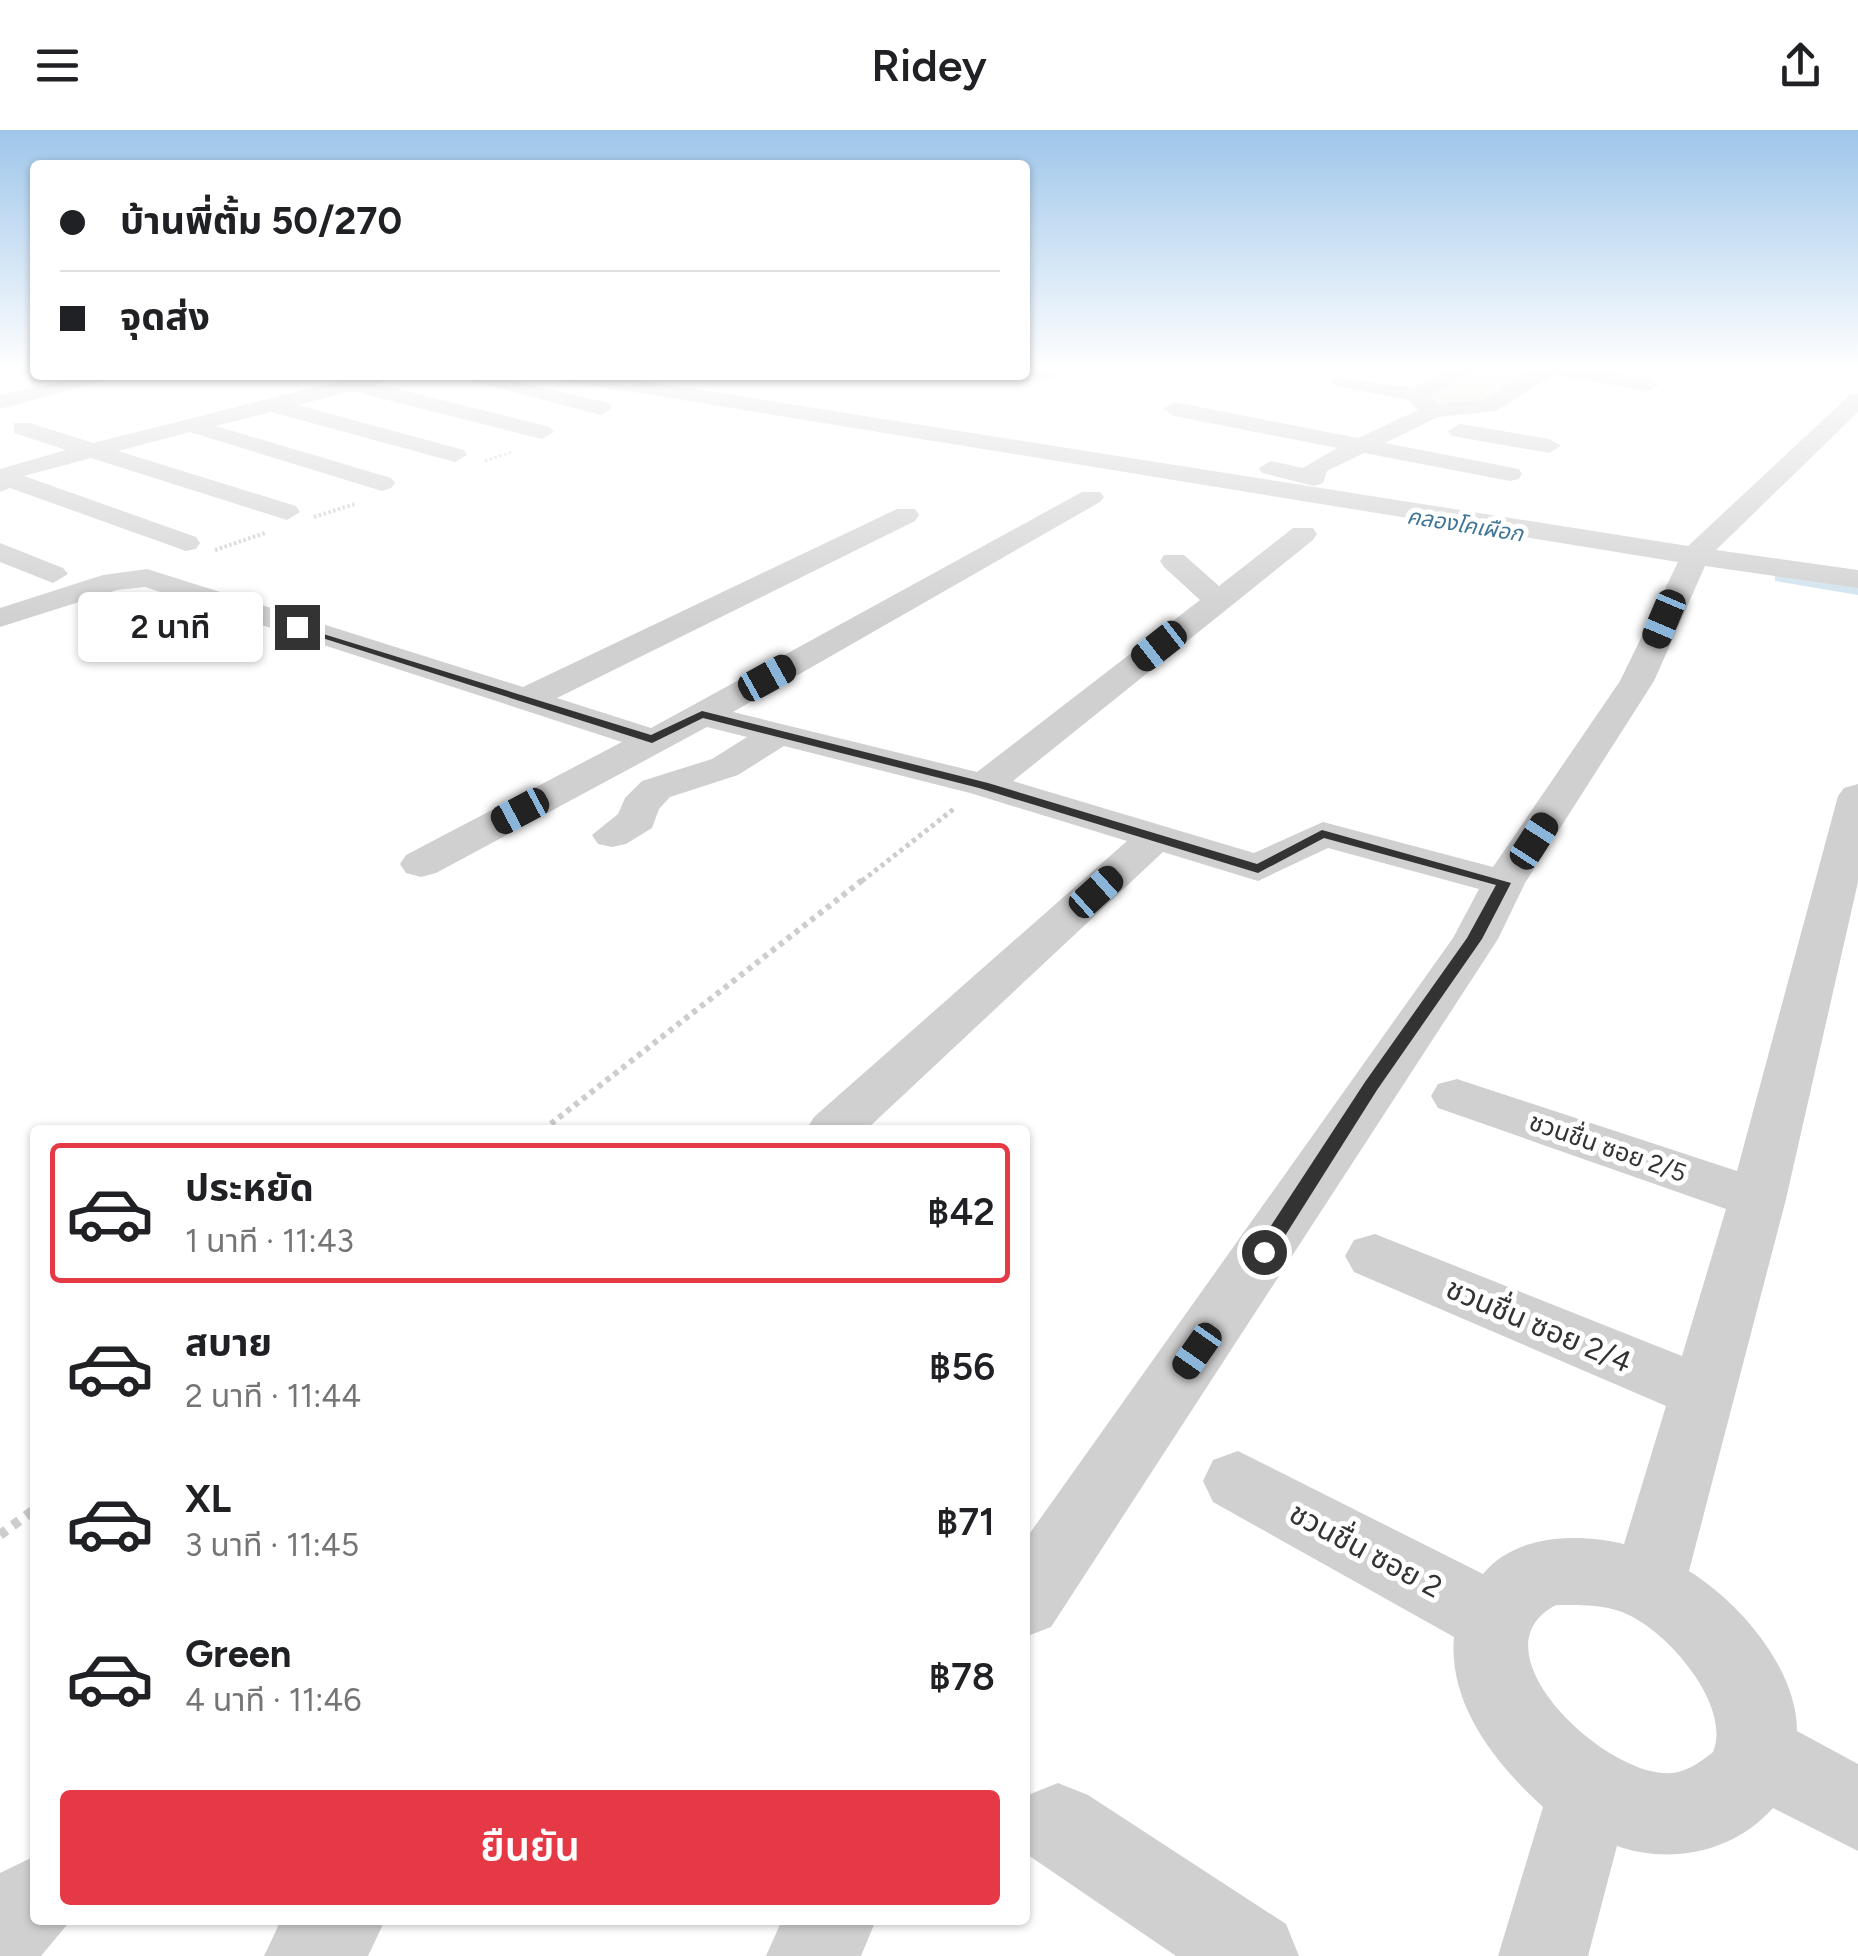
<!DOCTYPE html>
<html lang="th">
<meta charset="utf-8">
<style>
:root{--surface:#fff;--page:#f6f6f6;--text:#202124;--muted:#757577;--line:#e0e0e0;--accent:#e63946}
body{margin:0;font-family:Figtree,"Noto Sans Thai",sans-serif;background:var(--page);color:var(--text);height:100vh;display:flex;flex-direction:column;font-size:38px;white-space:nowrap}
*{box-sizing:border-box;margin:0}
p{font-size:32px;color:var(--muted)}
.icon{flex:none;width:55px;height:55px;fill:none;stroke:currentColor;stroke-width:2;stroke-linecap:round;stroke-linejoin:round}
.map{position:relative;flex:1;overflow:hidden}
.panel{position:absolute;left:30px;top:995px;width:1000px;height:800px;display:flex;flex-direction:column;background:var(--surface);border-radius:10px;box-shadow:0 2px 8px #0004}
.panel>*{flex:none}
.guide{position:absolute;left:30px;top:30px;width:1000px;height:220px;border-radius:10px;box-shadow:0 2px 8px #0004;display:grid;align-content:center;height:220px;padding:0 30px;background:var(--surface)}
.end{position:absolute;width:45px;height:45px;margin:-22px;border:12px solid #333;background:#fff;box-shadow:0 0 0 5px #fff}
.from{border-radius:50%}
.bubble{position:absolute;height:70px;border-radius:10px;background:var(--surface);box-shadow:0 2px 8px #0004;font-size:32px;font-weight:600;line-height:70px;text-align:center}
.car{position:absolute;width:30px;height:60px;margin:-30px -15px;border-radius:12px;box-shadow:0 0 8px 2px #0007;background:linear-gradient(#222 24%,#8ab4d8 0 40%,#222 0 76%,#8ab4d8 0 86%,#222 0)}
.guide b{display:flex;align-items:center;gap:35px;height:95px;font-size:38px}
.guide b+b{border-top:2px solid var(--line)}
.guide i{width:25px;height:25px;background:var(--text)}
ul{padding:18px 0 0;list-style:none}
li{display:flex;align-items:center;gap:30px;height:140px;margin:0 20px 15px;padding:0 10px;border:5px solid transparent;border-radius:10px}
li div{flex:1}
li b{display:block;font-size:38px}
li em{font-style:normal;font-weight:600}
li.active{border-color:var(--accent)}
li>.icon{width:90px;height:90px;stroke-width:1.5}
.cta{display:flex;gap:20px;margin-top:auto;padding:20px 30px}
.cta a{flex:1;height:115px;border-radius:10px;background:var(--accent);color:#fff;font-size:40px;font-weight:600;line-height:115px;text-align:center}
header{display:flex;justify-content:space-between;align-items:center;height:130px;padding:0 30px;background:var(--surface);font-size:45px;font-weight:600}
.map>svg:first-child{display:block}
.green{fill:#e6ecdf}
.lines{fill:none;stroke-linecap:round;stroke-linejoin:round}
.canal{fill:#cfe2ee;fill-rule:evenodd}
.path-far4{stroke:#cdcdcd;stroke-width:2.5;stroke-dasharray:2.5 2.5;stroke-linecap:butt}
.path-far3{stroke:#cdcdcd;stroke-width:4;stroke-dasharray:2.5 2.5;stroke-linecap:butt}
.path-far2{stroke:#cdcdcd;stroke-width:5;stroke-dasharray:4 4;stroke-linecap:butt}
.path-far1{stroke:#cdcdcd;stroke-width:6;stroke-dasharray:5 5;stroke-linecap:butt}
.path{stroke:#cdcdcd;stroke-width:10;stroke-dasharray:8 8;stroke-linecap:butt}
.minor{fill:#d0d0d0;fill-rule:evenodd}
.route{fill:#333}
.labels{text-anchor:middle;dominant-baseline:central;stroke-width:10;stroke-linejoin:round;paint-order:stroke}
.far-water-label{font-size:22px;font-style:italic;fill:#3f7597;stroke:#fff}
.street-label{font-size:25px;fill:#333;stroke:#fff}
.near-street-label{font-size:30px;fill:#333;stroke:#fff}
</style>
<header><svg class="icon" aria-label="menu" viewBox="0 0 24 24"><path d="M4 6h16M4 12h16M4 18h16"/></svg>Ridey<svg class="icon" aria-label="share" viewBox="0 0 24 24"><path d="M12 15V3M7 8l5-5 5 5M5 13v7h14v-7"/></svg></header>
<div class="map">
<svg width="1858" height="1826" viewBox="0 0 1858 1826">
<rect width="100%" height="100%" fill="#fff"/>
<path class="green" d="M1466 239H1548L1488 276 1433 281 1415 265Z"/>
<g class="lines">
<path class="canal" d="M531 245H579L619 254 611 259Z
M1783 439 1858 451V465L1775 451V441Z"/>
<path class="path-far4" d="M485 331 512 322"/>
<path class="path-far3" d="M314 387 355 374
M215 420 265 403"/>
<path class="path-far2" d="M862 751 955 678"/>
<path class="path-far1" d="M543 1000 865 748"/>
<path class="path" d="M0 1405 35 1379"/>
<path class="minor" d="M1025 239H1048L1055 246 1045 252 1025 243Z
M1450 239H1476L1429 266 1437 274 1483 270 1533 239H1592L1649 249 1659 255 1649 261 1553 245 1496 281 1438 287 1385 313 1519 339 1522 344 1519 349 1510 351 1364 323 1327 341 1323 353 1314 356 1262 343 1259 338 1271 331 1303 338 1337 318 1174 286 1163 279 1174 272 1358 308 1418 280 1408 270 1332 255V247L1412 258Z
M88 245H124L0 279V265Z
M364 245H399L377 254 550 297 554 302 542 309 352 261 297 275 464 320 467 325 455 332 271 282 216 296 391 348 395 353 391 358 382 361 190 302 118 321 296 376 300 382 287 390 91 328 24 346 196 407 200 413 196 419 186 421 10 358 0 362V339L66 320 14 303V293H30L93 313Z
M449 245H486L609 273 612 278 601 285Z
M555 245H605L1688 416 1850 265 1858 264V282L1716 420 1858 440V458L1705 436 1654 551 1525 753 1498 809 1051 1497 1025 1507V1410L1453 808 1479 759 1328 718 1258 751 1163 722 866 1000H806L814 987 1127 711 970 663 784 616 738 645 670 667 659 679 652 698 626 714 612 717 598 714 592 705 618 684 625 668 642 651 712 629 747 607 707 597 436 743 421 747 406 743 400 734 406 725 622 612 145 457 117 460 0 497V478L103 445 147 439 523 557 897 379H915L919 385 915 391 557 568 651 598 1082 362H1100L1104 367 1100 372 733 582 977 642 1200 470 1164 437 1160 431 1164 425H1184L1219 456 1293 398H1313L1317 404 1313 410 1013 651 1254 723 1323 692 1493 737 1620 551 1678 432 565 251Z
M1460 294 1549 309 1561 316 1549 323 1452 306 1448 301Z
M0 413 63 438 68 444 53 453 0 432Z
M1858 654V752L1786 1069 1689 1441C1739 1472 1797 1538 1797 1601L1858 1634V1721L1773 1678C1734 1722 1671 1735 1617 1716L1588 1826H1498L1543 1677C1496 1634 1448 1575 1454 1507L1213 1372 1203 1351 1213 1330 1238 1321 1483 1444C1515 1404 1578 1403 1624 1414L1666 1276 1354 1142 1345 1126 1354 1110 1375 1104 1682 1226 1726 1079 1438 978 1431 966 1438 954 1457 949 1737 1041 1838 666 1844 658ZM1556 1475C1576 1475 1599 1474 1619 1481 1663 1495 1733 1574 1713 1622 1700 1632 1689 1641 1672 1643 1608 1650 1469 1520 1556 1475Z
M1058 1653 1088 1665 1286 1794 1299 1826H1176L1028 1725 1025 1673 1028 1665Z
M35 1726V1790H71L41 1826H0V1743Z
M281 1790H385L368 1826H264Z
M782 1790H876L861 1826H766Z"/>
</g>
<linearGradient id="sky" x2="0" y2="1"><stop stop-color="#9ec6ea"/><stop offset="0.48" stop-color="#fff"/><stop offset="1" stop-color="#fff" stop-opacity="0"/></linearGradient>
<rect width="1858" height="495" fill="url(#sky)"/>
<path class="route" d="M294 495 651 605 702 581 988 653 1257 734 1322 700 1511 753 1482 809 1377 960 1271 1128H1257V1117L1365 952 1467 808 1496 755 1324 708 1258 743 979 658 703 588 652 613 294 499Z"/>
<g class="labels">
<g class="far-water-label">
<text transform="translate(1465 395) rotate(9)">คลองโคเผือก</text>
</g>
<g class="street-label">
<text transform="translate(1608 1017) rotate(19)">ชวนชื่น ซอย 2/5</text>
</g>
<g class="near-street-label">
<text transform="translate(1539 1195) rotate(23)">ชวนชื่น ซอย 2/4</text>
<text transform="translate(1366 1420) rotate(28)">ชวนชื่น ซอย 2</text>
</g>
</g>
</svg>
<i class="end from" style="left:1264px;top:1122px"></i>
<i class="end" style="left:297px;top:497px"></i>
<div class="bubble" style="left:78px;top:462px;width:185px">2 นาที</div>
<i class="car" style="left:1664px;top:489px;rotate:203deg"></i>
<i class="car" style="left:1159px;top:516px;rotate:232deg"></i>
<i class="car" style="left:767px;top:548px;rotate:61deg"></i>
<i class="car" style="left:520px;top:681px;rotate:242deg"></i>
<i class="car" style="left:1534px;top:711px;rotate:33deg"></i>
<i class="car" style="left:1096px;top:762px;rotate:48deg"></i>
<i class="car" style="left:1197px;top:1221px;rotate:215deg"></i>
<div class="guide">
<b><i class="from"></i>บ้านพี่ตั้ม 50/270</b>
<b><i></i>จุดส่ง</b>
</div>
<section class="panel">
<ul>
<li class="active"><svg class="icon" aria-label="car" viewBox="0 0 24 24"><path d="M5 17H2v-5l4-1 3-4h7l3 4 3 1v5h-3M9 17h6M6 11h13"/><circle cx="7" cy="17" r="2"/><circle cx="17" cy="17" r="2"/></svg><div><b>ประหยัด</b><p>1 นาที · 11:43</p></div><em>฿42</em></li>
<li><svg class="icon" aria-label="car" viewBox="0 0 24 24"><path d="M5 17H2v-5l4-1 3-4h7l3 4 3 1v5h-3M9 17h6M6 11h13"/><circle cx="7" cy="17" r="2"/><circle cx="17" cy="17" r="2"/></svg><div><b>สบาย</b><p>2 นาที · 11:44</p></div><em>฿56</em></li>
<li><svg class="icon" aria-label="car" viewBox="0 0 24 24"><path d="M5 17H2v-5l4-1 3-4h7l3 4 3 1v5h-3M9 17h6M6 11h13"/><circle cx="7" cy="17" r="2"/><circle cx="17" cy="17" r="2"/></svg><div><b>XL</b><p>3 นาที · 11:45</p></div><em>฿71</em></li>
<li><svg class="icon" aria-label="car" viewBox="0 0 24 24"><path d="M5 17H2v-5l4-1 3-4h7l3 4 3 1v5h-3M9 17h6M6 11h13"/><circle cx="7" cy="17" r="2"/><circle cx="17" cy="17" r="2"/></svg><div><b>Green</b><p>4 นาที · 11:46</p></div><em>฿78</em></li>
</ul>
<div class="cta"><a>ยืนยัน</a></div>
</section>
</div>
